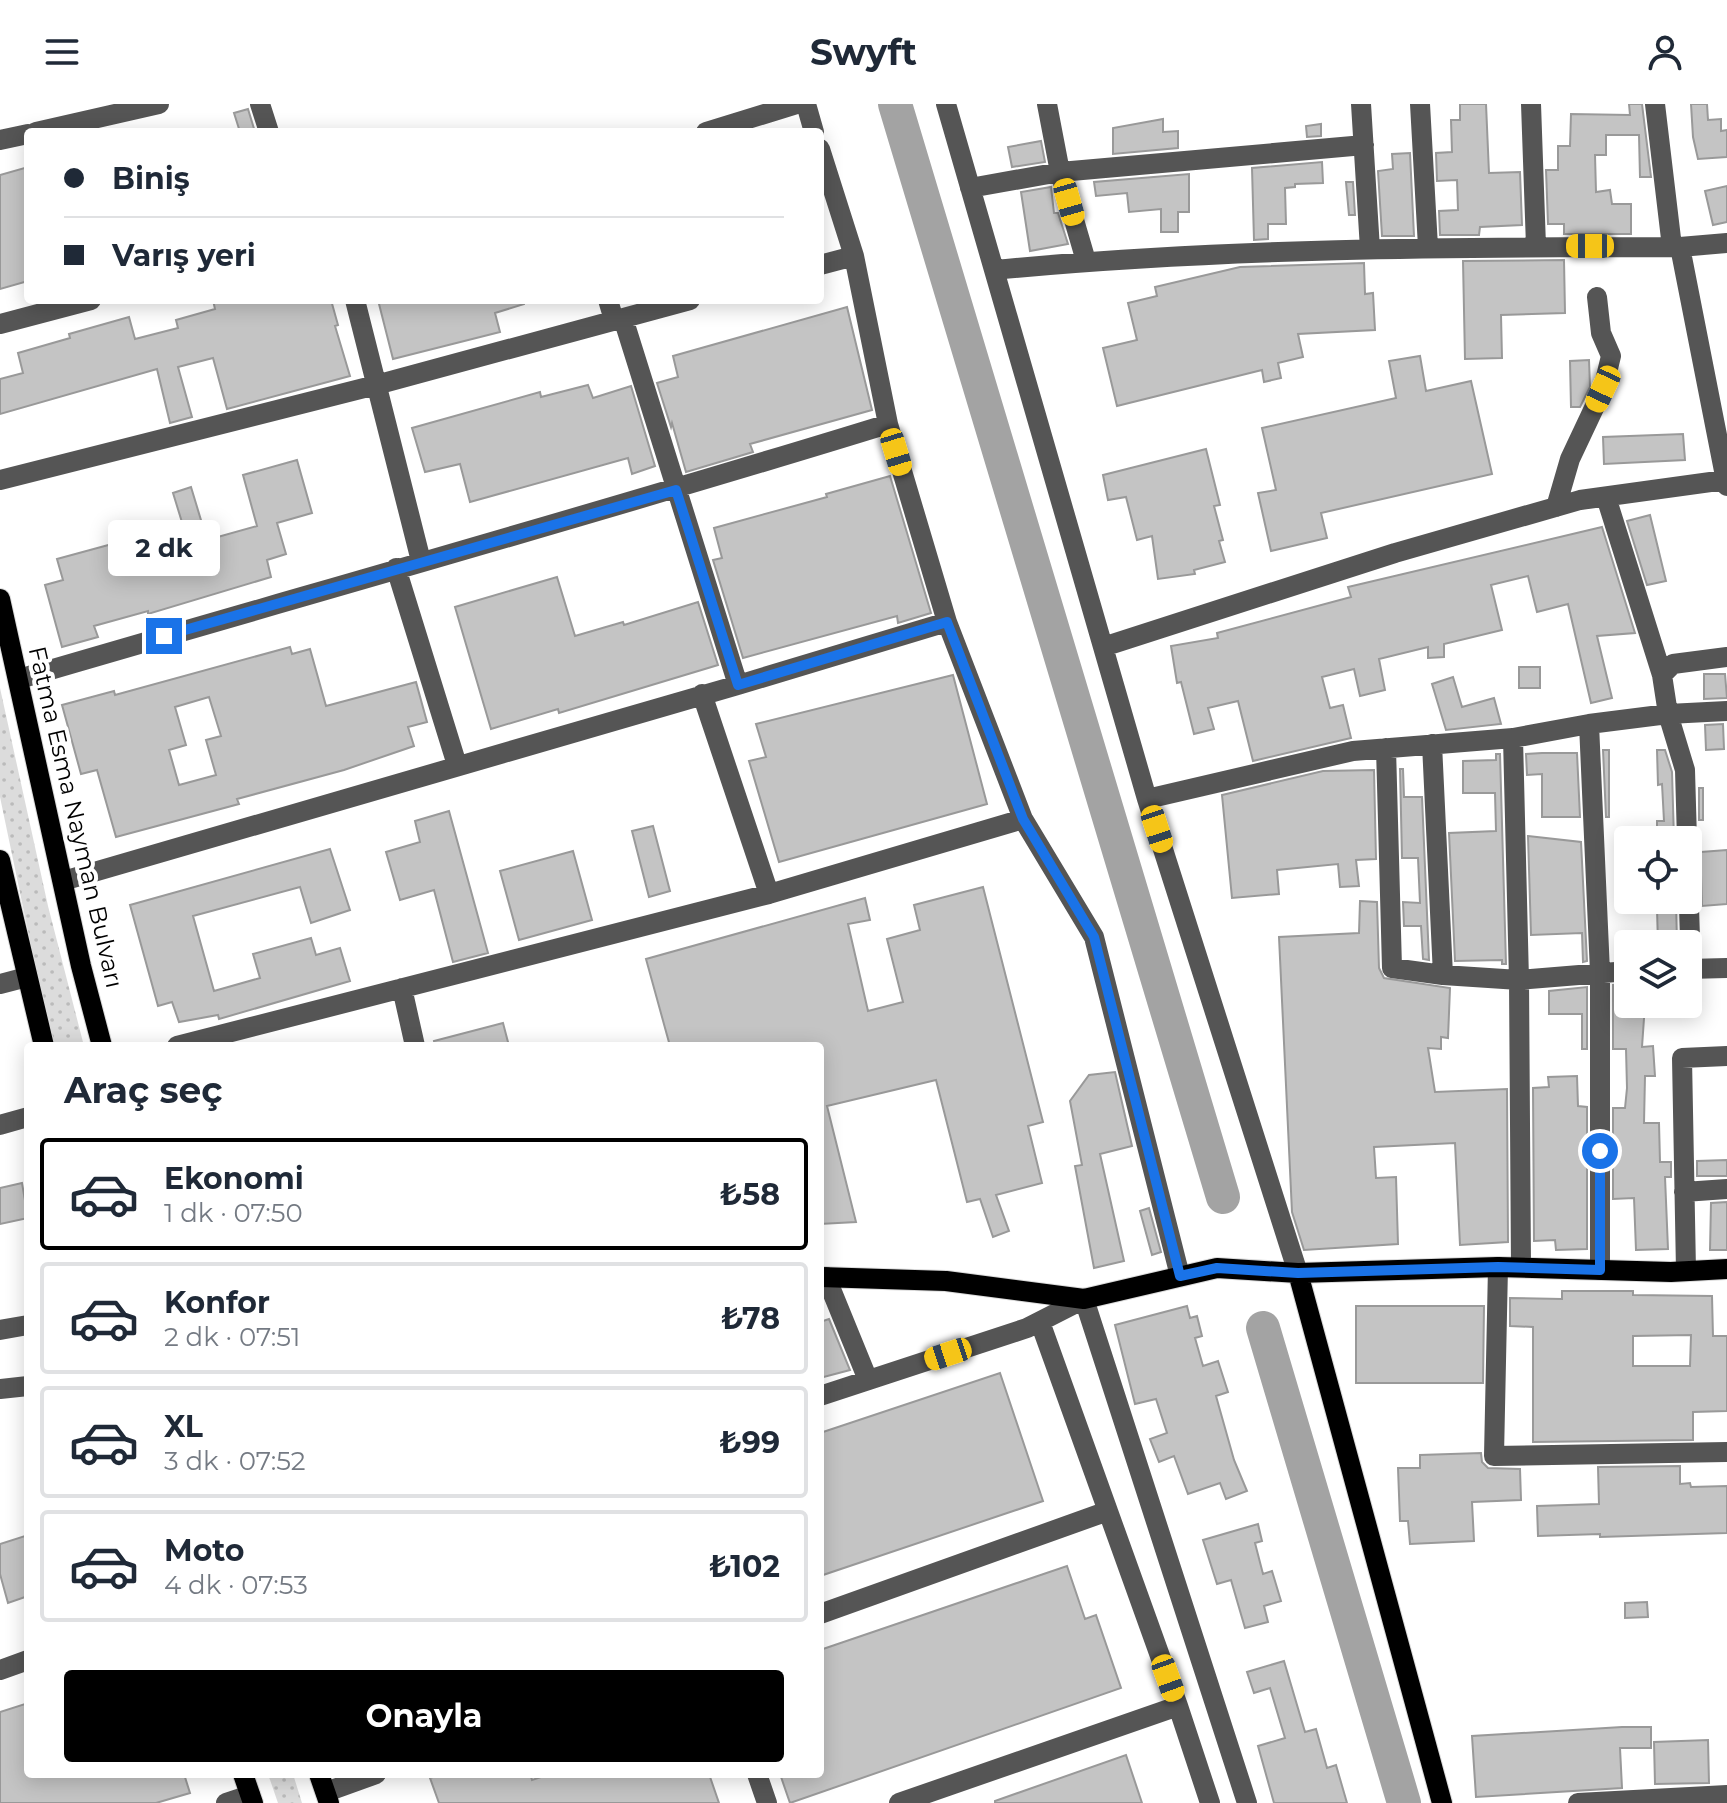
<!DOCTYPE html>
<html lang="tr">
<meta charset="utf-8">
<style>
:root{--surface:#fff;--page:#f2f2f3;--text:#1f2937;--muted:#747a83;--line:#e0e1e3;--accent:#000}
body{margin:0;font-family:Montserrat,sans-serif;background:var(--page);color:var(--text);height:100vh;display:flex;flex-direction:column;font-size:30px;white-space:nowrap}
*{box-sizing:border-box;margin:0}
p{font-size:26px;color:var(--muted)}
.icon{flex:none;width:44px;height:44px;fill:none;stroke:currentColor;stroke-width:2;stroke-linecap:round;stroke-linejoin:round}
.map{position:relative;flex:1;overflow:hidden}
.drawer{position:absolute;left:24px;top:938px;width:800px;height:736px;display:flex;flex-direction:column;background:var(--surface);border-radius:8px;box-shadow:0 4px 20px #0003}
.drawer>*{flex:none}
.top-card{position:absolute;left:24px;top:24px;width:800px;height:176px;border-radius:8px;box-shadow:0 4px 20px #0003;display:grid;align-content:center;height:176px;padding:0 40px;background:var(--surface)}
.tools{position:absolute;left:1614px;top:722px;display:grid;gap:16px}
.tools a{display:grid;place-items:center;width:88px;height:88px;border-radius:8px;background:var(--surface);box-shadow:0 4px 20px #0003;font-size:40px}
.end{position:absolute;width:36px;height:36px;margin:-18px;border:10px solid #1a73e8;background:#fff;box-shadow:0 0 0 4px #fff}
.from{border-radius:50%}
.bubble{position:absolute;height:56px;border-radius:8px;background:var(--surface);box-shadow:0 4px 20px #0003;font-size:26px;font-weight:700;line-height:56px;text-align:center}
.car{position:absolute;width:24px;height:48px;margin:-24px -12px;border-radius:10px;box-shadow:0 0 6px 2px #0007;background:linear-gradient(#f5c518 24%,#345 0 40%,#f5c518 0 76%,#345 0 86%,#f5c518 0)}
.top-card b{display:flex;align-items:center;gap:28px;height:76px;font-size:30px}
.top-card b+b{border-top:2px solid var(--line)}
.top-card i{width:20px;height:20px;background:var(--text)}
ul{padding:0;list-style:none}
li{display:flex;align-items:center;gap:24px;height:112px;margin:0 16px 12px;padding:0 24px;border:4px solid var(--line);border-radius:8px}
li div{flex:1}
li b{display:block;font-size:30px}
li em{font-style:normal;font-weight:700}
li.selected{border-color:var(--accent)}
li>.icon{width:72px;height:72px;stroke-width:1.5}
h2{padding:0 40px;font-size:36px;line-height:96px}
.primary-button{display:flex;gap:16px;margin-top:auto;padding:16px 40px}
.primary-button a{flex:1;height:92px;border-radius:8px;background:var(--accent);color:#fff;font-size:32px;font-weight:700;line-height:92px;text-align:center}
header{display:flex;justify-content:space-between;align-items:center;height:104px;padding:0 40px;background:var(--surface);font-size:36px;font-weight:700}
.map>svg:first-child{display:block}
.green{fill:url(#green-dots)}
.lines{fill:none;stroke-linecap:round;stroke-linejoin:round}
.river{stroke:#a3a3a3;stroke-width:34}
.building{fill:#c4c4c4;stroke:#999;stroke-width:2;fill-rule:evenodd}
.major-casing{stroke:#dbdbdb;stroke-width:22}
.minor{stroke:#555;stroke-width:20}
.major{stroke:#000;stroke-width:20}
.route{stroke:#1a73e8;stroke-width:10}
.labels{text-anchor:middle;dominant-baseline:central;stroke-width:8;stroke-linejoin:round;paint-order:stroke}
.street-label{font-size:24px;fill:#000;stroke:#fff}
</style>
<header><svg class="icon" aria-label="menu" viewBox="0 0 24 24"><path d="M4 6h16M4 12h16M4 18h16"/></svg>Swyft<svg class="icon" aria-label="person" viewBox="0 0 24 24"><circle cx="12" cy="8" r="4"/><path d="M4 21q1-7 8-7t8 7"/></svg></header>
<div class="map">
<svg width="1727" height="1699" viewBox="0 0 1727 1699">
<defs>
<pattern id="green-dots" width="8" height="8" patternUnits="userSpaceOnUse" patternTransform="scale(2)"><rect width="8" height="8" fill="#dcdcdc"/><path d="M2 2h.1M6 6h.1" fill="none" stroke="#bbb" stroke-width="1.8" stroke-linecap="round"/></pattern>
</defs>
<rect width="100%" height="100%" fill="#fff"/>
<path class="green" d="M0 584 48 802 84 942H52L0 693Z
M268 1670H293L302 1699H278Z"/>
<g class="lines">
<path class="river" d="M895 0 1223 1093
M1263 1224 1404 1699"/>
</g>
<path class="building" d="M1460 0H1486L1489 69 1520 68 1522 121 1480 123 1479 131H1440L1439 107 1458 106 1457 76 1437 77 1436 49 1452 48 1451 16H1460Z
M1629 0H1642L1651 73H1640L1639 31H1606V51H1595L1596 88 1610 86 1612 100H1631V130H1564V120H1548L1546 66H1558V42H1570L1571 10 1630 11Z
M1691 0H1707L1708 16 1721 15V27L1727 26V53L1698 55 1693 33Z
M248 5 255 28H240L234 9Z
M1163 15V28L1178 27V44L1113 50V24Z
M1321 20V32L1307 33 1306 22Z
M1041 37 1045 58 1012 63 1008 43Z
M1410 49 1414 132H1382L1378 67 1393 65 1392 50Z
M1322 58 1323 79 1295 80V83L1285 84 1286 120H1268V135L1254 136 1252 64Z
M28 63V177L0 185V71Z
M1189 70V108H1178V128H1161V105L1129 108 1127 89 1096 92 1094 78Z
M1346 78H1353L1355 111H1349Z
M1727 82V118L1713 121 1705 87Z
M1051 83 1054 109H1058L1068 140 1030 147 1021 88Z
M1564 156 1565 209 1501 211 1502 254 1465 255 1463 157Z
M1364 159 1365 190 1373 189 1375 226 1298 230 1303 253 1278 259 1281 274 1264 278 1262 266 1117 302 1103 244 1137 236 1128 199 1157 192 1155 183 1240 163Z
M213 196H331L338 221 335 222 350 272 227 305 213 254 178 263 192 313 170 319 157 265 0 310V275L23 269 18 249 70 234 69 230 129 213 135 235 178 224 176 216 215 205Z
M378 196H524V200L495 209 500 228 393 255Z
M847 203 872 306 750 340 753 348 686 368 672 319 671 323 657 279 678 273 673 252Z
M1420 252 1426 287 1471 277 1492 370 1321 409 1327 434 1271 447 1258 389 1276 386 1262 324 1396 294 1389 257Z
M1589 256 1590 283 1580 303H1571L1570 257Z
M588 281 593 294 631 282 655 362 632 370 628 354 470 398 460 360 425 368 412 324 540 288 541 293Z
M1683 330 1685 356 1604 360 1603 333Z
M1206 345 1220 401 1214 402 1223 436 1219 437 1225 458 1194 466 1195 470 1158 475 1152 432 1137 436 1126 393 1108 396 1103 371Z
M297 356 312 409 277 419 286 450 267 456 271 473 148 510V507L94 522 98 533 62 543 45 481 63 476 57 455 112 440 118 462 189 441 173 389 191 383 207 436 257 422 243 371Z
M890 372 931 509 898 519 897 512 743 554 713 456 722 454 714 424 827 393 826 390Z
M1650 411 1666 477 1647 481 1627 417Z
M1602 423 1635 529 1597 532 1612 594 1591 599 1568 500 1537 508 1528 472 1491 481 1502 526 1444 540V553L1428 554V543L1379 555 1385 586 1360 592 1354 565 1322 573 1330 604 1343 601 1351 634 1253 657 1238 597 1208 604 1214 625 1194 630 1181 578 1177 579 1171 542 1218 534 1217 529 1351 493 1348 483Z
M557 473 575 532 623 518 624 521 698 498 718 561 559 609 558 605 491 625 455 503Z
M290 543 292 550 310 545 326 602 416 578 427 618 408 623 414 642 344 666 237 695 239 700 116 733 97 666 81 670 62 601 114 587 115 591ZM209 593 221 632 206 636 216 671 179 681 169 646 186 641 175 603Z
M1519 563H1540V584H1519Z
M1704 570H1725L1727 594 1704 595Z
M953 571 987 700 779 758 749 657 766 653 756 620Z
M1453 573 1462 603 1494 594 1501 620 1446 626 1432 580Z
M1723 620 1724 645 1706 646 1705 621Z
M1603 646H1609V713H1606Z
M1657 646H1665L1672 668 1674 736H1657V717H1664L1662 680 1658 681Z
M1542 649H1577L1580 713H1542V670L1527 671 1526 650Z
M1496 650H1500L1506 860H1502V856L1455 857 1449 729 1496 727 1495 689H1463V657L1496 656Z
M1400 665H1403L1404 693H1422L1429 856 1423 855 1421 822H1404L1403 798 1420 799 1418 754H1402Z
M1374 666 1376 755 1356 756 1359 782 1340 783 1338 760 1277 766 1279 790 1232 794 1222 691 1323 667Z
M1699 684H1703V716H1699Z
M449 707 488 849 453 858 434 786 400 796 386 748 420 738 415 717Z
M653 722 670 787 649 793 632 727Z
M1528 732 1581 738 1587 857 1583 858 1582 829 1531 831Z
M330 745 350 806 311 819 300 783 193 812 214 887 260 874 253 850 311 834 316 851 340 844 350 877 219 915 218 911 179 918 172 898 158 902 130 801Z
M1727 746V800L1702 802 1701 771 1695 761 1688 759V749Z
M573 747 592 816 519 836 500 767Z
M983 783 1043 1018 1028 1022 1042 1079 996 1091 1009 1127 993 1133 980 1095 967 1098 936 976 827 1002 856 1118 820 1120V942H670L646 855 865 794 870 816 848 820 868 907 903 898 887 835 920 826 914 801Z
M1660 796H1676L1677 840H1658L1657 805H1660Z
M1360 797 1377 798 1379 864 1384 874 1450 884 1448 934 1441 933V945L1428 944 1435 988 1507 985 1508 1138 1460 1141 1455 1039 1374 1043 1376 1074 1396 1073 1398 1140 1304 1146 1292 1108 1279 833 1359 829Z
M1628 880V900H1645L1642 943 1653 942 1655 972H1645L1644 1019H1659L1660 1058H1671V1073H1665L1668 1145 1636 1146 1634 1094 1613 1095V1004H1625L1627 984 1626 945H1613V881Z
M1587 883V945H1582V910H1549V887Z
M503 919 509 942H435L434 937Z
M1115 968 1132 1042 1100 1050 1124 1157 1094 1164 1075 1062 1082 1061 1070 997 1089 971Z
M1577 972 1578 1002 1587 1003V1145L1556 1146 1555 1136 1534 1137 1533 984 1549 983 1548 973Z
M1727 1056V1072H1697V1057Z
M22 1079 28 1114 0 1120V1084Z
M1727 1098V1146H1710L1711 1099Z
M1149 1104 1161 1148 1152 1151 1140 1107Z
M1562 1187H1633V1191L1712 1192 1713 1232H1727V1307L1693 1308V1336L1533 1338V1223L1510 1222V1194L1562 1195ZM1691 1231 1690 1262H1633V1232Z
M1187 1202 1190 1214 1197 1212 1202 1232 1195 1234 1203 1262 1218 1257 1228 1288 1216 1292 1234 1356 1247 1387 1226 1395 1220 1379 1188 1390 1174 1352 1159 1358 1150 1335 1167 1329 1156 1295 1135 1300 1115 1221Z
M1356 1202H1484L1483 1279H1356Z
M829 1215 850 1266 820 1274V1218Z
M1000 1269 1043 1397 820 1472V1329Z
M1481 1349 1482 1358 1488 1364 1520 1365 1521 1396 1472 1398 1474 1437 1410 1440 1408 1417H1400L1398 1364H1420V1351Z
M1680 1362V1380L1690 1379 1691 1383 1727 1382V1429L1600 1433V1430L1538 1432 1537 1402 1599 1400 1598 1363Z
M1258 1420 1262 1437 1255 1439 1263 1470 1272 1467 1281 1497 1264 1502 1268 1518 1245 1524 1231 1476 1217 1480 1203 1436Z
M28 1431V1492L8 1499 0 1470V1440Z
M1067 1462 1085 1515 1096 1511 1121 1584 790 1699 780 1670H820V1546Z
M1647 1498 1648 1513 1625 1514V1499Z
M1284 1557 1305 1628 1316 1625 1327 1664 1336 1661 1347 1699H1274L1258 1642 1285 1634 1270 1584 1254 1589 1247 1568Z
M28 1599V1670H184L190 1689 156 1699H0V1608Z
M1622 1623H1651V1644H1620L1622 1684 1476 1693 1472 1632Z
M1708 1636 1709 1679 1655 1680 1654 1638Z
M1126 1651 1142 1699H995V1697Z
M441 1670H530L532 1676 550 1670H709L719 1699H439L430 1674Z"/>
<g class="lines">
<g class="major-casing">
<path id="major" d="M0 495 81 862 102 942
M0 756 44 942
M1298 1169 1442 1699
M820 1173 946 1177 1084 1195 1217 1164 1298 1169 1498 1163 1671 1168 1727 1165
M243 1670 253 1699
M319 1670 329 1699"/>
</g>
<path class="minor" d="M260 0 269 28
M806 0 814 28
M946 0 1147 695 1298 1169
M1047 0 1060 68 1086 157
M1361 0 1370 145
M1420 0 1428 143
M1531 0 1536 142
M1655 0 1672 143
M36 28 159 0
M706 28 797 0
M0 36 28 30
M820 45 854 152 888 320 947 518 1023 715 1094 833 1180 1172
M970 84 1060 68 1364 41
M1680 143 1727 382
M820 161 854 152
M994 166C1222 144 1451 143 1680 143L1727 139
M355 196 421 457
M608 196 614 216
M623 214 738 581
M0 220 91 196
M0 376 376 281 690 196
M1606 393 1662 571
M1556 403 1570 355 1603 285 1611 252 1601 229 1597 193
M396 464 457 661
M1103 543 1395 449 1580 396 1725 376
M19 575C309 490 600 409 888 320
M702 590 769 790
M1589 620 1600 868V1166
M1513 634 1519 876 1521 1163
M1432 640 1443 871
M1386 644 1392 864 1443 871 1519 876 1628 867
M1147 695 1353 647 1513 634 1589 620 1668 610 1727 607
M1687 736 1685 666 1668 610 1662 571 1673 560 1727 553
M1688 772 1691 865
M63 777 738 581 947 518
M1688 865 1727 864
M0 880 27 873
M402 884 415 942
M177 942 769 790 1023 715
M0 1021 28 1013
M1684 1088 1727 1085
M1498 1163 1494 1352 1727 1348
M1686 1167 1682 954 1727 952
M826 1173 868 1276
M1040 1218 1178 1602 1210 1699
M0 1226 28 1221
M0 1285 28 1282
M820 1292 1027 1224 1084 1195 1247 1699
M820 1510 1108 1407
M0 1566 28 1556
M757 1670 767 1699
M326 1688 376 1670
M226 1699 250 1691
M899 1699 1178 1602
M1578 1699 1727 1691"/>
<use href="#major" class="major"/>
</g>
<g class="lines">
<path class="route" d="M164 532 676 386 738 581 947 518 1023 715 1094 833 1180 1172 1217 1164 1298 1169 1498 1163 1600 1166V1047"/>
</g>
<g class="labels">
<g class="street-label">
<text transform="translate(76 713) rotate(77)">Fatma Esma Nayman Bulvarı</text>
</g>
</g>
</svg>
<div class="tools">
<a><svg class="icon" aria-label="locate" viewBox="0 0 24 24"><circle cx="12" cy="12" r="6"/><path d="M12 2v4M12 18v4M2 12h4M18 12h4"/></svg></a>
<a><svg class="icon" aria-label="layers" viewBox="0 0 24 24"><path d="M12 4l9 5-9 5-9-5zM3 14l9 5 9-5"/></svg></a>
</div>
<i class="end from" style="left:1600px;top:1047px"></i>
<i class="end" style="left:164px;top:532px"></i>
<div class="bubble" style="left:108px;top:416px;width:112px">2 dk</div>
<i class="car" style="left:1069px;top:98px;rotate:164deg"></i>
<i class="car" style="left:1590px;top:142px;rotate:270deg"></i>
<i class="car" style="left:1603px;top:285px;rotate:205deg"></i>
<i class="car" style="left:896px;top:348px;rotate:163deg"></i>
<i class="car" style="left:1157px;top:725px;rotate:162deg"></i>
<i class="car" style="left:948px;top:1250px;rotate:252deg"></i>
<i class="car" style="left:1168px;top:1574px;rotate:160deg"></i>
<div class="top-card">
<b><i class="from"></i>Biniş</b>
<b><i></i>Varış yeri</b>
</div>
<section class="drawer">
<h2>Araç seç</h2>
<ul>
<li class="selected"><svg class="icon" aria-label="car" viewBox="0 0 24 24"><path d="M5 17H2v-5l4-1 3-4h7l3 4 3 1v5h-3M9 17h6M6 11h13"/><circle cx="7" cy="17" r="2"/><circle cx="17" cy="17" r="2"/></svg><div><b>Ekonomi</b><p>1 dk · 07:50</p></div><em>₺58</em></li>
<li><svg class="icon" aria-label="car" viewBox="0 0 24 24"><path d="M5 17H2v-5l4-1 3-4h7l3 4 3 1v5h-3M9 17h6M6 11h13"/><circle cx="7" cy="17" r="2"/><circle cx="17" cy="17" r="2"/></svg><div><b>Konfor</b><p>2 dk · 07:51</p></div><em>₺78</em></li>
<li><svg class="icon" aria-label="car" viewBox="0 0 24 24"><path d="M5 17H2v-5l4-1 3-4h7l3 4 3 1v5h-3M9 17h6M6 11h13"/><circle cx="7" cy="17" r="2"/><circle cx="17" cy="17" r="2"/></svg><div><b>XL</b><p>3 dk · 07:52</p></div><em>₺99</em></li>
<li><svg class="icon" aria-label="car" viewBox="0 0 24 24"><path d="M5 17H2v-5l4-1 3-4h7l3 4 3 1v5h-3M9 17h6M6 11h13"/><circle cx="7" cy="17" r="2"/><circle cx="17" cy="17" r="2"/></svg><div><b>Moto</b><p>4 dk · 07:53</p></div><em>₺102</em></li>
</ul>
<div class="primary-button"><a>Onayla</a></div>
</section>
</div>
